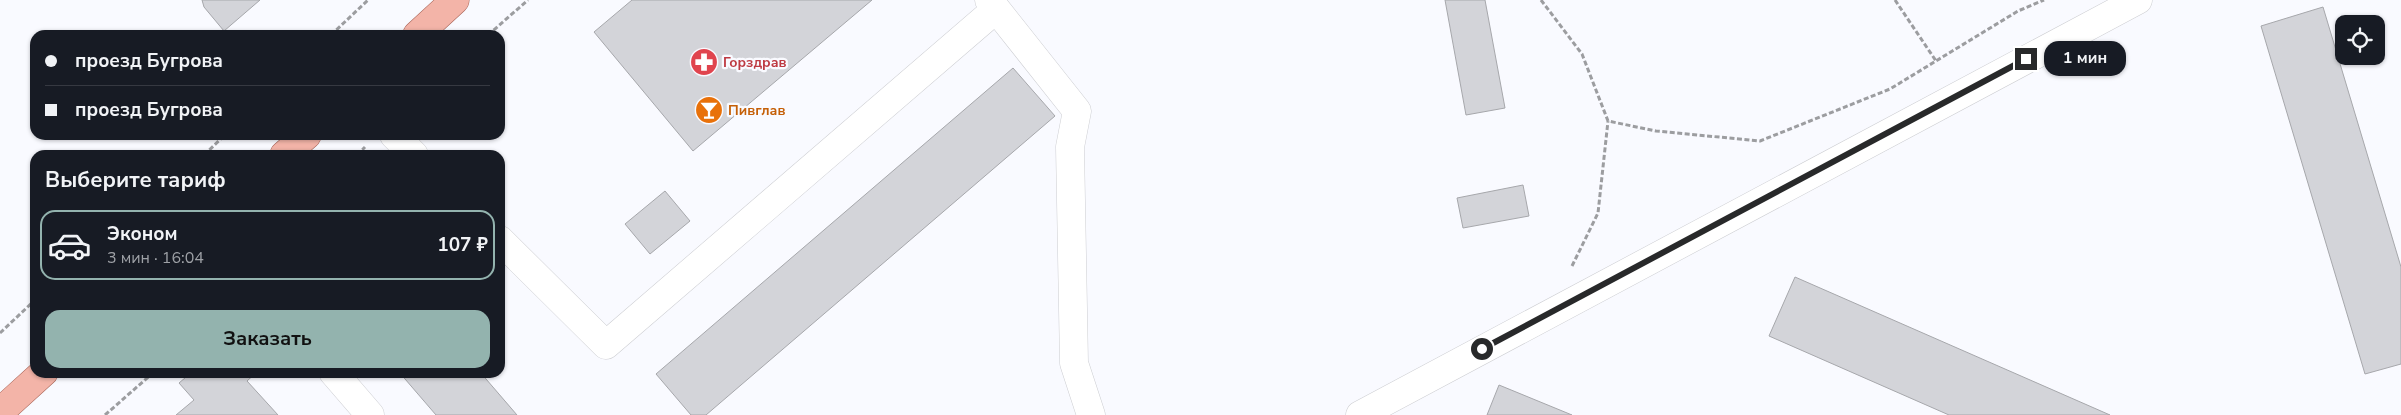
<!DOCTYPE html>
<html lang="ru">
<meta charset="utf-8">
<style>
:root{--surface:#171b24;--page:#20242c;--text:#f1f3f6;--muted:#9ea1a6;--line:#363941;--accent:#93b3ae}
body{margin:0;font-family:"Nunito Sans",sans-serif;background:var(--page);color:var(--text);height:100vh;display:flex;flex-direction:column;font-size:19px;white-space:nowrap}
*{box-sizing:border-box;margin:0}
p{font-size:16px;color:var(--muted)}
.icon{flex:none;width:28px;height:28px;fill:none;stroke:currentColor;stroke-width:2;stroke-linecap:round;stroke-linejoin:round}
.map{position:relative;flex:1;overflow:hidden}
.sheet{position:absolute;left:30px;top:150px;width:475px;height:228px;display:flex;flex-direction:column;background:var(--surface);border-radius:15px;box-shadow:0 1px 4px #0004}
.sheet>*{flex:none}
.top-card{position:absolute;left:30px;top:30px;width:475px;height:110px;border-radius:15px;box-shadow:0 1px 4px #0004;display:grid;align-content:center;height:110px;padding:0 15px;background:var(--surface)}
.tools{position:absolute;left:2335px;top:15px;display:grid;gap:10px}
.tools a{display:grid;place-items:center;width:50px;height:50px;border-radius:10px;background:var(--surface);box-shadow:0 1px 4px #0004;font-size:25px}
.end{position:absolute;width:22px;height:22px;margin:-11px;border:6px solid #28292a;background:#fff;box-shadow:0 0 0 2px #fff}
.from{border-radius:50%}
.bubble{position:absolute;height:35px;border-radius:15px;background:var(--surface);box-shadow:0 1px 4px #0004;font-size:16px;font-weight:700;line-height:35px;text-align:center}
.top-card b{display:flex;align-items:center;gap:18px;height:48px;font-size:19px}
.top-card b+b{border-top:1px solid var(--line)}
.top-card i{width:12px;height:12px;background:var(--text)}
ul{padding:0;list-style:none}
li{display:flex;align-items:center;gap:15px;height:70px;margin:0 10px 8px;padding:0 5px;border:2px solid var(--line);border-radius:15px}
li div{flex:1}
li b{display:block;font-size:19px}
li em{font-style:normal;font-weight:700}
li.on{border-color:var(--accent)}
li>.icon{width:45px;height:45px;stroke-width:1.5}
h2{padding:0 15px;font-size:22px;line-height:60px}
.button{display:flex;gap:10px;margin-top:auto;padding:10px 15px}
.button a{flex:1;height:58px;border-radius:15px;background:var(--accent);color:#111;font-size:20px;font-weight:700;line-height:58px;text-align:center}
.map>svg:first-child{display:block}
.building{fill:#d3d4d9;stroke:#a6a7ab}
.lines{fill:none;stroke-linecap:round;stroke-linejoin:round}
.minor-casing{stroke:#cdced2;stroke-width:29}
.major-casing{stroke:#a76356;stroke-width:29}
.path{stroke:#9c9da0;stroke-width:3;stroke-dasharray:5 2.5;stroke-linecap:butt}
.minor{stroke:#fff;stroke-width:28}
.major{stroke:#f3b4a8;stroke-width:28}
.route{stroke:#28292a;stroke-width:6}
.labels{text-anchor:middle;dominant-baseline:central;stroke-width:4.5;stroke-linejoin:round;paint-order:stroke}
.health-label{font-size:14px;font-weight:bold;fill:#be3a42;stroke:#f9faff;text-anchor:start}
.food-label{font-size:14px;font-weight:bold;fill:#c56008;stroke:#f9faff;text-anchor:start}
</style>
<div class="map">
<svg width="2401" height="415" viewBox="0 0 2401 415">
<rect width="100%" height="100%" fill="#f9faff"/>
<path class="building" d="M202 0H260L224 31 204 7Z
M632 0H872L693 151 594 32Z
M1445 0H1485L1505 108 1466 115Z
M2323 7 2401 267V364L2365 374 2261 26Z
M1013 68 1055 116 706 415H691L656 374Z
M1523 185 1529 216 1463 228 1457 198Z
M665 191 690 221 650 254 625 224Z
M1795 277 2110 415H1949L1769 336Z
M192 372H257L247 381 278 415H176L194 400 179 383Z
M399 372H480L517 415H436Z
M1499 385 1572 415H1487Z"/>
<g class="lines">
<g class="minor-casing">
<path id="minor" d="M989 0 1077 111 1070 147 1074 363 1091 415
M394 135 414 155
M500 240 606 345 995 10
M333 372 370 415
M1360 415 2138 0"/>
</g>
<g class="major-casing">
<path id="major" d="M417 35 455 0
M284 155 307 135
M0 412 44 372"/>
</g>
<path class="path" d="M1541 0 1582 54 1608 121 1656 131 1760 141 1890 89 2018 11 2044 0
M1895 0 1936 61
M331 35 368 0
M488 35 528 0
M204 155 225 135
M357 155 365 147
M1572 266 1598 213 1608 121
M0 333 35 300
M105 415 154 372"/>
<use href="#minor" class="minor"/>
<use href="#major" class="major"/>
</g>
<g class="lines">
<path class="route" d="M1482 349 2026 59"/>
</g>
<defs>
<g id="pharmacy-disc" transform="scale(1.4375)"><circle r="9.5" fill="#e0444e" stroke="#f9faff"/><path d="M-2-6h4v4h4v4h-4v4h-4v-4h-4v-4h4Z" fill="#fff"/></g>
<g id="bar-disc" transform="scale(1.4375)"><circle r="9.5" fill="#e8710a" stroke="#f9faff"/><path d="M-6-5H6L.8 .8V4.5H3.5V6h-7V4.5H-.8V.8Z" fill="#fff"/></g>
</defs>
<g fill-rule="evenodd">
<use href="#pharmacy-disc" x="704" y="62"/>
<use href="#bar-disc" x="709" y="110"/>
</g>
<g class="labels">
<g class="health-label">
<text x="723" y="62">Горздрав</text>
</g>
<g class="food-label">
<text x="728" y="110">Пивглав</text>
</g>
</g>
</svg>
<div class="tools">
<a><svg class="icon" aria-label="locate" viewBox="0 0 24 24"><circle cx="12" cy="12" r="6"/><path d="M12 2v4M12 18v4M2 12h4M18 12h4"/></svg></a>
</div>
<i class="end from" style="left:1482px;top:349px"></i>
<i class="end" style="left:2026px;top:59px"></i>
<div class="bubble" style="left:2044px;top:41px;width:82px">1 мин</div>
<div class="top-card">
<b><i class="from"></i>проезд Бугрова</b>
<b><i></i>проезд Бугрова</b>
</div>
<section class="sheet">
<h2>Выберите тариф</h2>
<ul>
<li class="on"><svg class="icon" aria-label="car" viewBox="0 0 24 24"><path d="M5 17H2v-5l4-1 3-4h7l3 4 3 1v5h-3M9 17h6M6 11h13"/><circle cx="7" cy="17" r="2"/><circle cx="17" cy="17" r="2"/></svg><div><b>Эконом</b><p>3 мин · 16:04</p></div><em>107 ₽</em></li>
</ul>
<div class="button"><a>Заказать</a></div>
</section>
</div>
